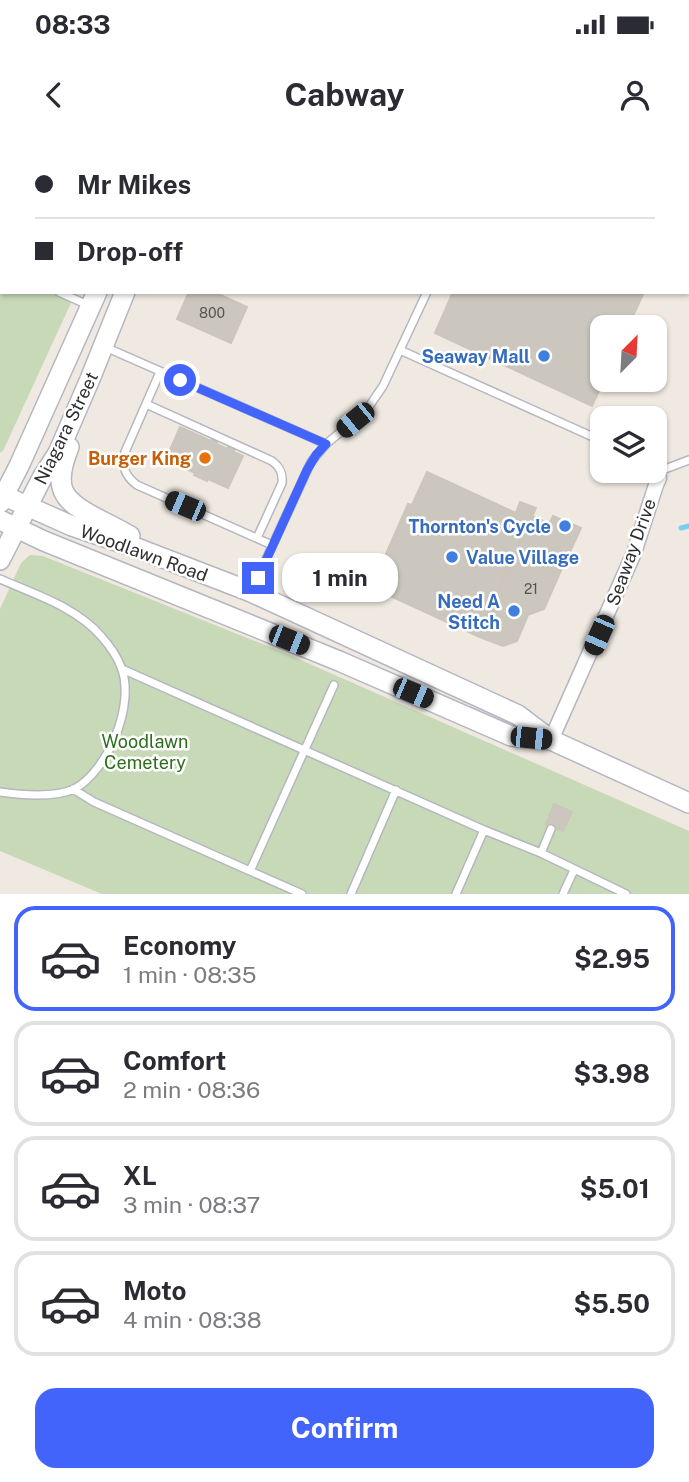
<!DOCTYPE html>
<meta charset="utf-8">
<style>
:root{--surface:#fff;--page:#f7f7f7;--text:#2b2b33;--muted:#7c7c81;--line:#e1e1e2;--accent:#4264fb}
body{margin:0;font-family:"Public Sans",sans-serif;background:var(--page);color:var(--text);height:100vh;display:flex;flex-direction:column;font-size:26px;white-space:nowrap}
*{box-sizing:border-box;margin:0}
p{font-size:23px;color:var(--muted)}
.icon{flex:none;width:38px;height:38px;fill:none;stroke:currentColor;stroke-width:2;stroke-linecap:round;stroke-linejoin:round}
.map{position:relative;height:754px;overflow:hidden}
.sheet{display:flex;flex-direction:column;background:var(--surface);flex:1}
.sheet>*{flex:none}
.banner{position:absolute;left:0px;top:0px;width:690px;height:154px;box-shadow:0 2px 5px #0004;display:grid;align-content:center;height:154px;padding:0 35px;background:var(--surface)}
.needle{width:46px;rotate:24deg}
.tools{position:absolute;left:590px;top:175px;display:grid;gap:14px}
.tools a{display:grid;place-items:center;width:77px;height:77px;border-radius:14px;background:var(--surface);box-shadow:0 2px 5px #0004;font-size:35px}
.end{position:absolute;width:32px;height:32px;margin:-16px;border:9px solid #4264fb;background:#fff;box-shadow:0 0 0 4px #fff}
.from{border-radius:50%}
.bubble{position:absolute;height:49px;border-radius:21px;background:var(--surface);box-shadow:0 2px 5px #0004;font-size:23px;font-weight:700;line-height:49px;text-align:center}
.car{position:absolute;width:21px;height:42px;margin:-21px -10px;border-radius:9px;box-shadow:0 0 5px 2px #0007;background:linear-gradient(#222 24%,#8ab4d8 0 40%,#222 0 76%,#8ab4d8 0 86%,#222 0)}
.banner b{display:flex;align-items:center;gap:24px;height:66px;font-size:26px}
.banner b+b{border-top:2px solid var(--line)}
.banner i{width:18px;height:18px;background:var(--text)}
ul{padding:12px 0 0;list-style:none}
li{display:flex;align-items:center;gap:21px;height:105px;margin:0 14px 10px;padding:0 21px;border:4px solid var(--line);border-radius:21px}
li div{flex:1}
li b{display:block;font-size:26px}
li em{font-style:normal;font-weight:700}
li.on{border-color:var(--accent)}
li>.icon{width:63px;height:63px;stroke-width:1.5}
.primary-button{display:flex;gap:14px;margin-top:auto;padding:14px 35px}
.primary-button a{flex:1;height:80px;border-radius:21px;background:var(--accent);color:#fff;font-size:28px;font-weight:700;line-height:80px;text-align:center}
.status{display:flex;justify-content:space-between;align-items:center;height:49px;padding:0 35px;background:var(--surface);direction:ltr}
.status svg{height:19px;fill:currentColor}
header{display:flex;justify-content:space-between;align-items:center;height:91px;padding:0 35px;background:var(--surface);font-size:32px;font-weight:700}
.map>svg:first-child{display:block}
.cemetery{fill:#c8d9b8}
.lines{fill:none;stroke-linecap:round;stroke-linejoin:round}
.stream{stroke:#75cff0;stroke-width:5}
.building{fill:#cbc7bf;stroke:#cbc5ba;stroke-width:2}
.service-casing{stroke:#b4b7c1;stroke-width:10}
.minor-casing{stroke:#b4b7c1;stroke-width:17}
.secondary-casing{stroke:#b4b7c1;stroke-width:22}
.service{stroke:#fff;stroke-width:7}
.minor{stroke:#fff;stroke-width:14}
.secondary{stroke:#fff;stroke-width:19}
.route{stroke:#4264fb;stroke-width:9}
.shop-dot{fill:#3f7fe0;stroke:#fff;stroke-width:2.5}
.food-dot{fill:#e8710a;stroke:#fff;stroke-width:2.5}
.labels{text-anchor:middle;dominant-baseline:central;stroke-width:5;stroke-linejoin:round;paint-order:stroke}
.number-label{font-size:14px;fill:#555452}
.shop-label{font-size:18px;font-weight:bold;fill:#366cbe;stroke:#fff;text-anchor:end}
.street-label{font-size:18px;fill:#2e2e2e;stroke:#fff}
.food-label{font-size:18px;font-weight:bold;fill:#c56008;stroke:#fff;text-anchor:end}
.park-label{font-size:18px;fill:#2c6e1b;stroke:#fff}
</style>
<div class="status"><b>08:33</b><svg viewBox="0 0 49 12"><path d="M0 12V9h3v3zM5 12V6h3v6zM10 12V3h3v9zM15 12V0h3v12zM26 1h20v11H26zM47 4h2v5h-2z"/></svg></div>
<header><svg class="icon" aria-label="back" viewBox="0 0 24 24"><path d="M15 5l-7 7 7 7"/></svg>Cabway<svg class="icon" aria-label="person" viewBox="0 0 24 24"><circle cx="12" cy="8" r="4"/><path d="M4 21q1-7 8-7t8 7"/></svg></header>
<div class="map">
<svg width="689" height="754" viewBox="0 0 689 754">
<rect width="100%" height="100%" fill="#efe9e1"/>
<path class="cemetery" d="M0 0H145L144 2H2V152H76L3 311 0 313Z
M30 415 43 416 285 513 689 691V754H102L0 711V469L21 423Z"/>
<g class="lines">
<path class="stream" d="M681 388 689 386"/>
</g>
<path class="building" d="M519 0H689V98L688 97V2H518Z
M189 152H214L247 167 231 203 177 179Z
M453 152H644L628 187H602V240H604L592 266 435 193Z
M180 287 211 301 212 299 217 302V304L227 309 228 307 234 309V312L243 316 228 348 208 339 207 341 194 335 195 333 169 320 170 318 167 317Z
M427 332 516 373 520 362 536 368 477 496 373 448 389 415 386 414 408 364 412 365Z
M532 376 549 384 553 376 581 388 569 414 525 393Z
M525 393 569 414 559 435 515 414Z
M515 414 559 435 552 451 508 430Z
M508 430 552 451 544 469 528 475 494 458Z
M494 458 528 475 523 487 489 470Z
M489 470 523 487 517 501 503 506 477 496Z
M554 664 572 672 563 691 546 684Z"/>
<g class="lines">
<g class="service-casing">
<path id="service" d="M6 0V2
M498 2 499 0
M0 47H2
M0 136H2
M59 152 90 166
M105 207 326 304
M400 210 602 301
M160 232 125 312C121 326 125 336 137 345L272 405
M146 264 272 321C280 327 283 333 282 343L257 398
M665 329 689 320
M0 439C34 454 76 467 101 496 109 505 117 516 121 527 136 564 108 631 74 649 55 658 20 655 0 652
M251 452 311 322 326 304 366 271 383 246 427 152
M122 529 484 690 541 713 626 754
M73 649 94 662 302 754
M541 713 551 689
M250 731 334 545
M351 754 396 650
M456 754 484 690
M563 754 574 730"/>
</g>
<g class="minor-casing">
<path id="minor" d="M551 600 634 413 656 345 659 338"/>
</g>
<g class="secondary-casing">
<path id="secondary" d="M166 2 167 0
M194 2 195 0
M69 307C52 349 62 361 100 380 110 385 120 390 130 396
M0 354 72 386 137 408 251 452 518 575 551 600 689 663
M0 363 19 326 97 152
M0 380 44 401 339 521 511 596 550 600
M0 420 42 338 58 313 90 239 125 152"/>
</g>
<use href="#service" class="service"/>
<use href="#minor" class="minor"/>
<use href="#secondary" class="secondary"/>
</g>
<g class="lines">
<path class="route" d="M180 240 326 304 316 315 307 330 258 438"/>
</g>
<g class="shop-dot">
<circle cx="544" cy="216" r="7"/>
<circle cx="565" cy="386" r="7"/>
<circle cx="452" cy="417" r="7"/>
<circle cx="514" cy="471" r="7"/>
</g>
<circle class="food-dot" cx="205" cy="318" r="7"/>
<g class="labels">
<g class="number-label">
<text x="212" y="173">800</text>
<text x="531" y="449">21</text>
</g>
<g class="shop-label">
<text x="530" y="216">Seaway Mall</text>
<text x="551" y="386">Thornton's Cycle</text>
<text x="466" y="417" text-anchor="start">Value Village</text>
<text x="500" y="461">Need A<tspan x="500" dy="21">Stitch</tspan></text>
</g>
<g class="street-label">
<text transform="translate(66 288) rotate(-64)">Niagara Street</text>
<text transform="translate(631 412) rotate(-70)">Seaway Drive</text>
<text transform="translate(144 413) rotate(20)">Woodlawn Road</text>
</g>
<g class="food-label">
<text x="191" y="318">Burger King</text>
</g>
<g class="park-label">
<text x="145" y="601">Woodlawn<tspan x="145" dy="21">Cemetery</tspan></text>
</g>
</g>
</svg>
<div class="tools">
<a><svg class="needle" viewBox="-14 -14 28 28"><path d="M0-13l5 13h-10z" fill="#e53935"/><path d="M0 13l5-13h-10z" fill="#7c7c81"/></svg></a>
<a><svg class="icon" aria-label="layers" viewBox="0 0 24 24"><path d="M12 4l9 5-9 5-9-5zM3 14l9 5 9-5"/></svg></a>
</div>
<i class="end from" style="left:180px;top:240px"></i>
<i class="end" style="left:258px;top:438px"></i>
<div class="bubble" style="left:282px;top:413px;width:116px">1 min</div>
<i class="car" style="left:355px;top:280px;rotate:231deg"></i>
<i class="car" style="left:185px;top:366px;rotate:293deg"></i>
<i class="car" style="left:599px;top:495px;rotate:204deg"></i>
<i class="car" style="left:289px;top:500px;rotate:112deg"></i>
<i class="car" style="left:413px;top:553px;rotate:113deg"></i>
<i class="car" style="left:531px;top:598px;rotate:96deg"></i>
<div class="banner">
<b><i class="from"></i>Mr Mikes</b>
<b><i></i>Drop-off</b>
</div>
</div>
<section class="sheet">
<ul>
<li class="on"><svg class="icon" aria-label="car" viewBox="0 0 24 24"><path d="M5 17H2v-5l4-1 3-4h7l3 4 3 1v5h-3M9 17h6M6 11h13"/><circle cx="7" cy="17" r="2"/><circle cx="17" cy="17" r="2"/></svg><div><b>Economy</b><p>1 min · 08:35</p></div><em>$2.95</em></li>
<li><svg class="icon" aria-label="car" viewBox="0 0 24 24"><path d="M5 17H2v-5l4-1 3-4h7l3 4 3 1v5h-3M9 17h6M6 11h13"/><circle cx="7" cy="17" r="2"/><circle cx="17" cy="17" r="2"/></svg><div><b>Comfort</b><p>2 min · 08:36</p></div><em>$3.98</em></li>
<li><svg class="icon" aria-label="car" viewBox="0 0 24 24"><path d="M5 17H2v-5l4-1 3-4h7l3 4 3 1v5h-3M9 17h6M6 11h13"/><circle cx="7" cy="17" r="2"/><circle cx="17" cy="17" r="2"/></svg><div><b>XL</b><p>3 min · 08:37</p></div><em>$5.01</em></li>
<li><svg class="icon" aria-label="car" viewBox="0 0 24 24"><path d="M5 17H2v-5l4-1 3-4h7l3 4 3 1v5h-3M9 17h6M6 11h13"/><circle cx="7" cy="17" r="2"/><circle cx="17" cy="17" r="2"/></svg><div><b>Moto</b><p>4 min · 08:38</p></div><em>$5.50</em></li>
</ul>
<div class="primary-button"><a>Confirm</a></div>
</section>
